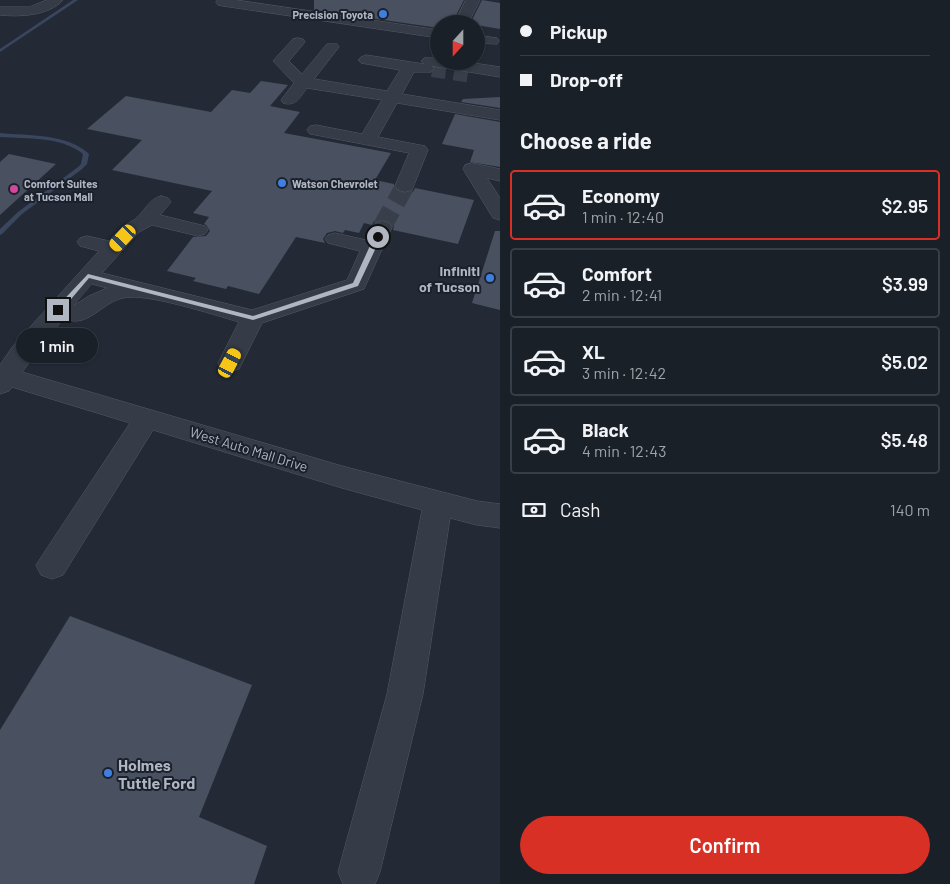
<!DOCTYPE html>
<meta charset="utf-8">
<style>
:root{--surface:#1a2028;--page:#232830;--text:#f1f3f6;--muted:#9fa3a8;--line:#383e45;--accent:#d93025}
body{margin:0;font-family:Barlow,sans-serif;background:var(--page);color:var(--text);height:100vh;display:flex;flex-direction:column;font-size:19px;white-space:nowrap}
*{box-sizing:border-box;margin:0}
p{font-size:16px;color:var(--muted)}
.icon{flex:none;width:28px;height:28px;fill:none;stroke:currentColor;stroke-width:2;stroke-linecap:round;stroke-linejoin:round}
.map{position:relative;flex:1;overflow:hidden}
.drawer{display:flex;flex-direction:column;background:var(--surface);width:450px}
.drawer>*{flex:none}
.guide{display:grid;align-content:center;height:110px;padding:0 20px;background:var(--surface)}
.needle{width:32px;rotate:201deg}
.tools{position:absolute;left:430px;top:15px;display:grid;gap:10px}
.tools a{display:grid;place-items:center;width:55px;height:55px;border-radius:50%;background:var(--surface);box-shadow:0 1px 4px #0004,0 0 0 1px var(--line);font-size:25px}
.end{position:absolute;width:22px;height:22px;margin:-11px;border:6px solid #b1b6c3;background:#111;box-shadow:0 0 0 2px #111}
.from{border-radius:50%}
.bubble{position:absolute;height:35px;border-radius:18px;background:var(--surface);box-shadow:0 1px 4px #0004,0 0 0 1px var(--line);font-size:16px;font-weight:600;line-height:35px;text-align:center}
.car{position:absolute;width:15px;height:30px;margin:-15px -8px;border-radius:6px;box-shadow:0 0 4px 1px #0007;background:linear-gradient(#f5c518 24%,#345 0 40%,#f5c518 0 76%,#345 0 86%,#f5c518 0)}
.guide b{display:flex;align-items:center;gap:18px;height:48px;font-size:19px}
.guide b+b{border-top:1px solid var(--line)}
.guide i{width:12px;height:12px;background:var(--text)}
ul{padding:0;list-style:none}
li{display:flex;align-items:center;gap:15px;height:70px;margin:0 10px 8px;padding:0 10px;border:2px solid var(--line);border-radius:5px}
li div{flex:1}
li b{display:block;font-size:19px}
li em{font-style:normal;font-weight:600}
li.current{border-color:var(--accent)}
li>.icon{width:45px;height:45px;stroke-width:1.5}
h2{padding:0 20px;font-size:22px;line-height:60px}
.pay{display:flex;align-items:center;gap:12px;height:55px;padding:0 20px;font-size:19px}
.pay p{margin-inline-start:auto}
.primary-button{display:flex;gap:10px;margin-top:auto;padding:10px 20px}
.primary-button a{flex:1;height:58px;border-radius:30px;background:var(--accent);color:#fff;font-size:20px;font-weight:600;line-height:58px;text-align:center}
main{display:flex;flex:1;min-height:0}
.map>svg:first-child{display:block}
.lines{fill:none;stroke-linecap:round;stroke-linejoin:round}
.stream{fill:#39465e;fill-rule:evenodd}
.building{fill:#495060}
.minor-tunnel-far1{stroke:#383f4b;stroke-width:14;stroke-dasharray:14 8;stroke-linecap:butt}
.minor-tunnel{stroke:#383f4b;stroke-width:19;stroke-dasharray:19 9;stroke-linecap:butt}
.minor-casing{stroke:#545965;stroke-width:1}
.minor{fill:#363c47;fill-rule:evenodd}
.route{fill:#b1b6c3}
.shop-dot{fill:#3f7fe0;stroke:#1b212c;stroke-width:2}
.hotel-dot{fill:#d1479c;stroke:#1b212c;stroke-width:2}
.labels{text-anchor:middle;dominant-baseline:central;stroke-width:4;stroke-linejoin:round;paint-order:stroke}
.far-poi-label{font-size:11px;font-weight:bold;fill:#b1b6c3;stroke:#1b212c;text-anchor:start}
.poi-label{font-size:14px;font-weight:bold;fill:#b1b6c3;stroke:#1b212c;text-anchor:end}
.street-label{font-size:14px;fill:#b1b6c3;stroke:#1b212c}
.near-poi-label{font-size:16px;font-weight:bold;fill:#b1b6c3;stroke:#1b212c;text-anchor:start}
</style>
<main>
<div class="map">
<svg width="500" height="884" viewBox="0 0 500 884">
<rect width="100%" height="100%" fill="#232a36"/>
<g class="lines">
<path class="stream" d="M73 0H78L0 52V49Z
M0 133C28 136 67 133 89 154L87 164 82 169 22 214 2 234 0 235V229L18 212 78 167 81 164 83 154C61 136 27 139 0 137Z"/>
</g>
<path class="building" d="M314 0H464L452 23 439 21V28L314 10Z
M482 0 500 3V29L470 24Z
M261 81 288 85 270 106 300 112 284 133 391 153 375 180 394 184V187L397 192 406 194 413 192 415 188 474 200 458 244 393 230 394 226 390 222 383 219 374 221 372 225 364 223 359 233 345 230 343 233 335 231 327 233 323 239 325 243 296 237 259 294 228 286 226 289 193 281 196 278 167 271 193 237 206 236 210 231 206 225 204 224 209 217 193 213 212 191 112 170 142 140 87 129 126 96 211 112 232 90 250 93Z
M500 97V108L461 102 463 99Z
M455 114 500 122V167L470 162 474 150 442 144Z
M9 154 56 164 0 215V162Z
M495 231H500V310L472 303Z
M70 616 252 685 199 817 267 846 254 884H0V730Z"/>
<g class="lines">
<path class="minor-tunnel-far1" d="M432 70 472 76"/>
<path class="minor-tunnel" d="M382 227 405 186"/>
<g class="minor-casing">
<path id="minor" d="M47 0H63C49 16 19 17 0 15V7H29Z
M218 0H236L439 30V38L223 6 218 5 216 2Z
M466 0H480L468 24H454Z
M476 35 497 38 499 41 497 44 476 43Z
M298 38 303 39 305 42 289 61 302 74 327 44H337L339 47 314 79 387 91 400 70 361 63 358 60 361 57 366 55 424 64 421 61 424 58H439V61H460L500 67V77L432 66 434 69 431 72H414L402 94 500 110V120L397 103 378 137 425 146 428 150 412 190 405 192 398 190 395 186 409 153 316 135 310 134 307 130 310 126 316 125 362 134 382 100 307 88C300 97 296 107 283 103L281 100 294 83 273 61 293 39Z
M472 163 500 169V181L487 178 500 198V220L493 218 463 169 465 165Z
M161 196 168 198 171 202 160 215 205 226 208 230 205 234 198 236 152 225 139 232 102 273 252 310 347 280 360 251 328 243 325 239 328 235 335 233 366 240 375 223 382 221 389 223 392 227 364 289 262 323 239 369 230 372 221 369 218 363 239 322C214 315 145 292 123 298 103 302 89 326 69 320L66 315 22 372 342 466 477 501 500 504V528L477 525 450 518 423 694 380 872 375 884H343L338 872 387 694 422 510 342 488 153 430 63 575 52 579 41 575 36 565 130 423 12 387 9 391 0 394V365L13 346 99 251 80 246 77 242 80 238 87 236 109 241C118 231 123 226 134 220 144 213 148 199 161 196ZM92 284 107 288 89 296 73 306Z"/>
</g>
<use href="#minor" class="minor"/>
</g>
<path class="route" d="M378 236 381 237 358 286 253 320 89 278 60 312 54 310 88 274 253 316 353 283 374 237Z"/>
<g class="shop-dot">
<circle cx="383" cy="14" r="5"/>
<circle cx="282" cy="183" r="5"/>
<circle cx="490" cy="278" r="5"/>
<circle cx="108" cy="773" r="5"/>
</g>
<circle class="hotel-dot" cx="14" cy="189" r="5"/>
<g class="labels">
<g class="far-poi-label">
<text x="373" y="14" text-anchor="end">Precision Toyota</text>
<text x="24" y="183">Comfort Suites<tspan x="24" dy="13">at Tucson Mall</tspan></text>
<text x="292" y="183">Watson Chevrolet</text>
</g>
<g class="poi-label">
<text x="480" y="270">Infiniti<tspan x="480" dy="16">of Tucson</tspan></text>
</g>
<g class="street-label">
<text transform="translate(249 449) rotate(17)">West Auto Mall Drive</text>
</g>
<g class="near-poi-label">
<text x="118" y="764">Holmes<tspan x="118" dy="18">Tuttle Ford</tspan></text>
</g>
</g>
</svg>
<div class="tools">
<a><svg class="needle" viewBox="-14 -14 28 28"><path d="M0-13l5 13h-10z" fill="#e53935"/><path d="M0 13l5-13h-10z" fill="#9fa3a8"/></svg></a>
</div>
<i class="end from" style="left:378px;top:237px"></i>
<i class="end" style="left:58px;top:310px"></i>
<div class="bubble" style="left:16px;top:328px;width:82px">1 min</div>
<i class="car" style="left:123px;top:238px;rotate:223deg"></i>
<i class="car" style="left:230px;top:363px;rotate:28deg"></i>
</div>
<section class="drawer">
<div class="guide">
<b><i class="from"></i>Pickup</b>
<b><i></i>Drop-off</b>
</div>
<h2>Choose a ride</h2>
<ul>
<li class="current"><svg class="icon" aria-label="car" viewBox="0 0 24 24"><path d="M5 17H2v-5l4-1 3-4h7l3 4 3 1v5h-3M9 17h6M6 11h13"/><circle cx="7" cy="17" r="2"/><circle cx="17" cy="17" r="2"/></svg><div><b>Economy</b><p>1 min · 12:40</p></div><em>$2.95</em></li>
<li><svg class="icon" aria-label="car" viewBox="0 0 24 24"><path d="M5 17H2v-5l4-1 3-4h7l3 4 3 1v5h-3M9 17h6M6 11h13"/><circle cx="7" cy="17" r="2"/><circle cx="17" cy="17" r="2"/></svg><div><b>Comfort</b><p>2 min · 12:41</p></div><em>$3.99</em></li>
<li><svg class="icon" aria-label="car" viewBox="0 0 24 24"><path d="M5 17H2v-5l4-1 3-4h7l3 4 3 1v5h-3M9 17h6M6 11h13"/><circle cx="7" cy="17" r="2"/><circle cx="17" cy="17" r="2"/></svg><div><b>XL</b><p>3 min · 12:42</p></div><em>$5.02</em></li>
<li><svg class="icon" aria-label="car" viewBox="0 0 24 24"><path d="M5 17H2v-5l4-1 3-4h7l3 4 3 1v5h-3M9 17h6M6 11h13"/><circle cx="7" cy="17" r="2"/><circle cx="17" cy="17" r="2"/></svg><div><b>Black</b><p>4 min · 12:43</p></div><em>$5.48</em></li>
</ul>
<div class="pay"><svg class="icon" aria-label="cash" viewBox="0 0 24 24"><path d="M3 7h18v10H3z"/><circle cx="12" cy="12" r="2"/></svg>Cash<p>140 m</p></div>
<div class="primary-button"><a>Confirm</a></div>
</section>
</main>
